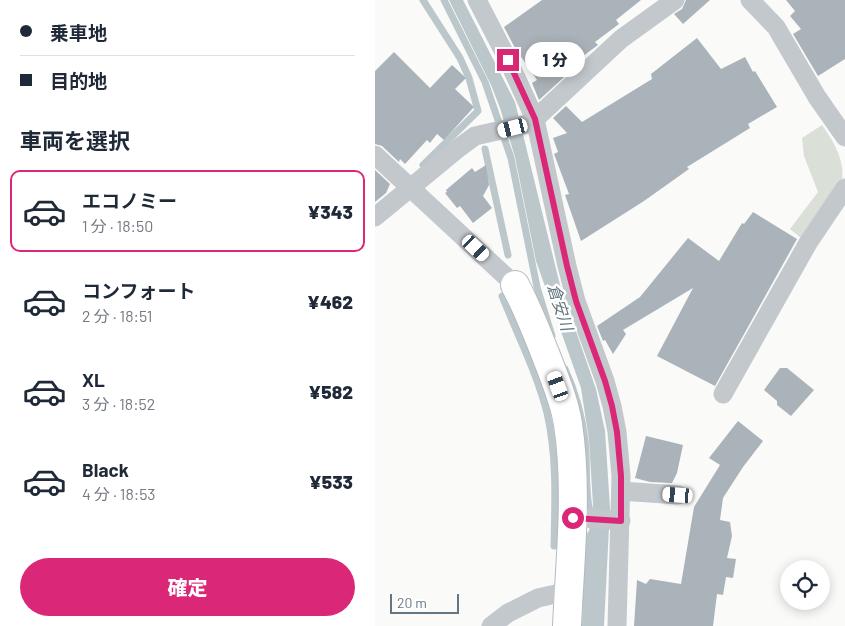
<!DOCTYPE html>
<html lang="ja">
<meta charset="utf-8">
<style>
:root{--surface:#fff;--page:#f6f6f7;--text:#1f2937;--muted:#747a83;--line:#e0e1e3;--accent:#db2777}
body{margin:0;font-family:Barlow,"Noto Sans JP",sans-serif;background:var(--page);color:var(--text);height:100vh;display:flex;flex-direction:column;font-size:19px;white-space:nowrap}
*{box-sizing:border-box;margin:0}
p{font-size:16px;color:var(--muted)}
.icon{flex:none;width:28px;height:28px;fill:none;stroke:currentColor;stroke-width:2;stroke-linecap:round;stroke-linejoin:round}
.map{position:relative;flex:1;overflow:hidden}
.sheet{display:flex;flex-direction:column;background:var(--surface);width:375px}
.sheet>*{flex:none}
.hud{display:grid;align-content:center;height:110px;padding:0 20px;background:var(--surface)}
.controls{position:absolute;left:405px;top:560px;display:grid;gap:10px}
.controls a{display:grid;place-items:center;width:50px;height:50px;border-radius:50%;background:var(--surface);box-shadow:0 2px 12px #0003;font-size:25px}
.scale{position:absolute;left:15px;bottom:12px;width:69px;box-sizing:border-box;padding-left:5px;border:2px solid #657683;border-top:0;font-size:14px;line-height:18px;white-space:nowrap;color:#657683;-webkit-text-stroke:4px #fff;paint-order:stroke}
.end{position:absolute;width:22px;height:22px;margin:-11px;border:6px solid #db2777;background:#fff;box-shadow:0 0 0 2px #fff}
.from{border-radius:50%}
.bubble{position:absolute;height:35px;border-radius:18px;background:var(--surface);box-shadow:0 2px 12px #0003;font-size:16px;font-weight:800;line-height:35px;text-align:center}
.car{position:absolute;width:15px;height:30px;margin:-15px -8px;border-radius:6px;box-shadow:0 0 4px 1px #0007;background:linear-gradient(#fff 24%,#345 0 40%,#fff 0 76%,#345 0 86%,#fff 0)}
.hud b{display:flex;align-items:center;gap:18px;height:48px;font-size:19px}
.hud b+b{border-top:1px solid var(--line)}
.hud i{width:12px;height:12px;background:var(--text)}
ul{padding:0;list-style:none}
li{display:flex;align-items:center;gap:15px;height:82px;margin:0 10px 8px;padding:0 10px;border:2px solid transparent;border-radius:10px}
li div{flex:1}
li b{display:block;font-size:19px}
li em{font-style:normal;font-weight:800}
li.on{border-color:var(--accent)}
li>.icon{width:45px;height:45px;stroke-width:1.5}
h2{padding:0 20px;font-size:22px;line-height:60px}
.button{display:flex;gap:10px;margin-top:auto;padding:10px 20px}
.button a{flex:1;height:58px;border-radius:30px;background:var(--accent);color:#fff;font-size:20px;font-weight:800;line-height:58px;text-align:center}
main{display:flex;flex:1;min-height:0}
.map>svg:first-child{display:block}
.green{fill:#dadfd7}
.water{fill:#bbc7cb}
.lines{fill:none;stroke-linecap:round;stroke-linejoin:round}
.stream{stroke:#bbc7cb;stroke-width:7}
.building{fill:#aab3b9}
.secondary-casing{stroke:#b3babf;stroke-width:30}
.street{stroke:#c3c8cc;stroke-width:19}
.secondary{stroke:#fff;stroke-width:28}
.route{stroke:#db2777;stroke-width:6}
.labels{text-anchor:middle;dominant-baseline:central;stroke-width:5;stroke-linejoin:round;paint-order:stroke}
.water-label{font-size:16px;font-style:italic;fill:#60757c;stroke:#fff}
</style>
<main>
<section class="sheet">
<div class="hud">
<b><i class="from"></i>乗車地</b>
<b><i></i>目的地</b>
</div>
<h2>車両を選択</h2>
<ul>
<li class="on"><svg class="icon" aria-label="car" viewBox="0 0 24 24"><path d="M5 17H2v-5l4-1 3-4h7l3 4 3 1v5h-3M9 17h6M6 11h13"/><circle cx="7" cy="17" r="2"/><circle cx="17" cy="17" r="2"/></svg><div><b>エコノミー</b><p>1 分 · 18:50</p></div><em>¥343</em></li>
<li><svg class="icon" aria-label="car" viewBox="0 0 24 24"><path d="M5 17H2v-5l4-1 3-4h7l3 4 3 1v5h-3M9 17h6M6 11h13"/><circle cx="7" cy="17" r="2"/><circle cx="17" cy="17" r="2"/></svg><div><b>コンフォート</b><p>2 分 · 18:51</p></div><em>¥462</em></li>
<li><svg class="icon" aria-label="car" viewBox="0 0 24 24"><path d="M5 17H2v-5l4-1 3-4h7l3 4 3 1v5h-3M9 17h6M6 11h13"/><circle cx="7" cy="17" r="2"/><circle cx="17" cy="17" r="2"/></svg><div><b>XL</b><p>3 分 · 18:52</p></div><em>¥582</em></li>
<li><svg class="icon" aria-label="car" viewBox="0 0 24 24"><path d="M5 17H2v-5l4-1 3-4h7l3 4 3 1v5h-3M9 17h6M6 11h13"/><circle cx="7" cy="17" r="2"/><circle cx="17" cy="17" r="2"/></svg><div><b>Black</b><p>4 分 · 18:53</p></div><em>¥533</em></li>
</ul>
<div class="button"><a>確定</a></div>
</section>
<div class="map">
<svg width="470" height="626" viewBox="0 0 470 626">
<rect width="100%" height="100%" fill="#fafaf8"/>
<path class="green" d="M447 125C459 142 470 160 467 182L426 238 415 229 443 192 429 156 427 138Z"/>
<path class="water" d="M74 0H88L140 102 185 285 221 389 230 431 235 508 229 626H207L210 536 214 531 218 505 214 440 206 388 161 261 140 157 125 108 116 85Z"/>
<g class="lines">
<path class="stream" d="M69 0 110 82 136 158 162 287 177 336
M110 149 133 255
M48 165 103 111 94 78 85 58 48 0
M127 296C142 334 162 373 172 413 182 456 180 502 179 546
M190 369C200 391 207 415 210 440 213 465 209 492 216 517"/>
</g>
<path class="building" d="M167 0H266L241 20 244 24 220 42 223 45 196 65 198 69 164 100 157 83 162 80 140 48 129 27Z
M311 0H335L308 24 299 14 307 9Z
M411 0H470V59L443 76 418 34 426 29 415 16 420 11Z
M322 38 346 69 370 57 378 72 380 71 402 107 373 124 375 128 312 167 314 169 269 201 206 241 190 195 194 194 179 154 183 152 178 138 192 133 178 118 191 106 207 122 277 79 276 74Z
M19 52 55 88 77 65 91 78 80 89 99 107 69 140 62 134 55 143 52 140 30 164 25 159 24 162 7 146 0 144V71Z
M111 165 114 185 108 196 117 208 98 223 85 206 82 208 70 193 72 192 71 190 97 168 100 172Z
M0 170 15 184 11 193 0 202Z
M378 212 422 239 340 386 282 356 318 288 248 330 251 334 238 354 230 340 228 341 222 326 265 297 313 238 344 261 367 223 369 224Z
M405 368H412L439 390 416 416 402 405V401L389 390Z
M363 421 388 441 368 467 348 498 345 520 355 522 357 536 352 558 361 559 358 578 351 577 348 595 342 594 338 626H259L262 580 271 584 275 579 306 584 319 507 345 465 334 458Z
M271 436 308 445 302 473 297 483 275 482 260 478Z"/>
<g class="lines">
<g class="secondary-casing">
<path id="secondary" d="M140 285C154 311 164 338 175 366 182 384 190 404 193 424 203 490 195 559 192 626"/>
</g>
<path class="street" d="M102 0 133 60 160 119 192 266 201 301 230 381 237 406 242 432 246 476 242 626
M375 0 401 27 442 97 470 137
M0 155 140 285
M0 217 85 147 100 136 152 124 160 119 246 39 300 0
M348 394 433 243 470 188
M246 491 303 495
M198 517 246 521
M116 626 133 613 163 598 194 591"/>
<use href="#secondary" class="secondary"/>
</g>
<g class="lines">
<path class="route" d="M133 60 160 119 192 266 201 301 230 381 237 406 242 432 246 476V521L198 518"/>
</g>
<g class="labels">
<g class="water-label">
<text transform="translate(186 307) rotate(72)">倉安川</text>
</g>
</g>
</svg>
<div class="controls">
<a><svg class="icon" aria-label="locate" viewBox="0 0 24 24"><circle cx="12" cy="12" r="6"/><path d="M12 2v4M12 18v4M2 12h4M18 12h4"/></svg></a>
</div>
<div class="scale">20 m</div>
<i class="end from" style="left:198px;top:518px"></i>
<i class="end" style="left:133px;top:60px"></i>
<div class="bubble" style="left:150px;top:42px;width:60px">1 分</div>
<i class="car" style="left:138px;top:128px;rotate:256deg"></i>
<i class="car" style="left:101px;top:248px;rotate:133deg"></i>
<i class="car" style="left:183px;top:386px;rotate:340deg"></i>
<i class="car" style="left:303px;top:495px;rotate:274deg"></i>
</div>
</main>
